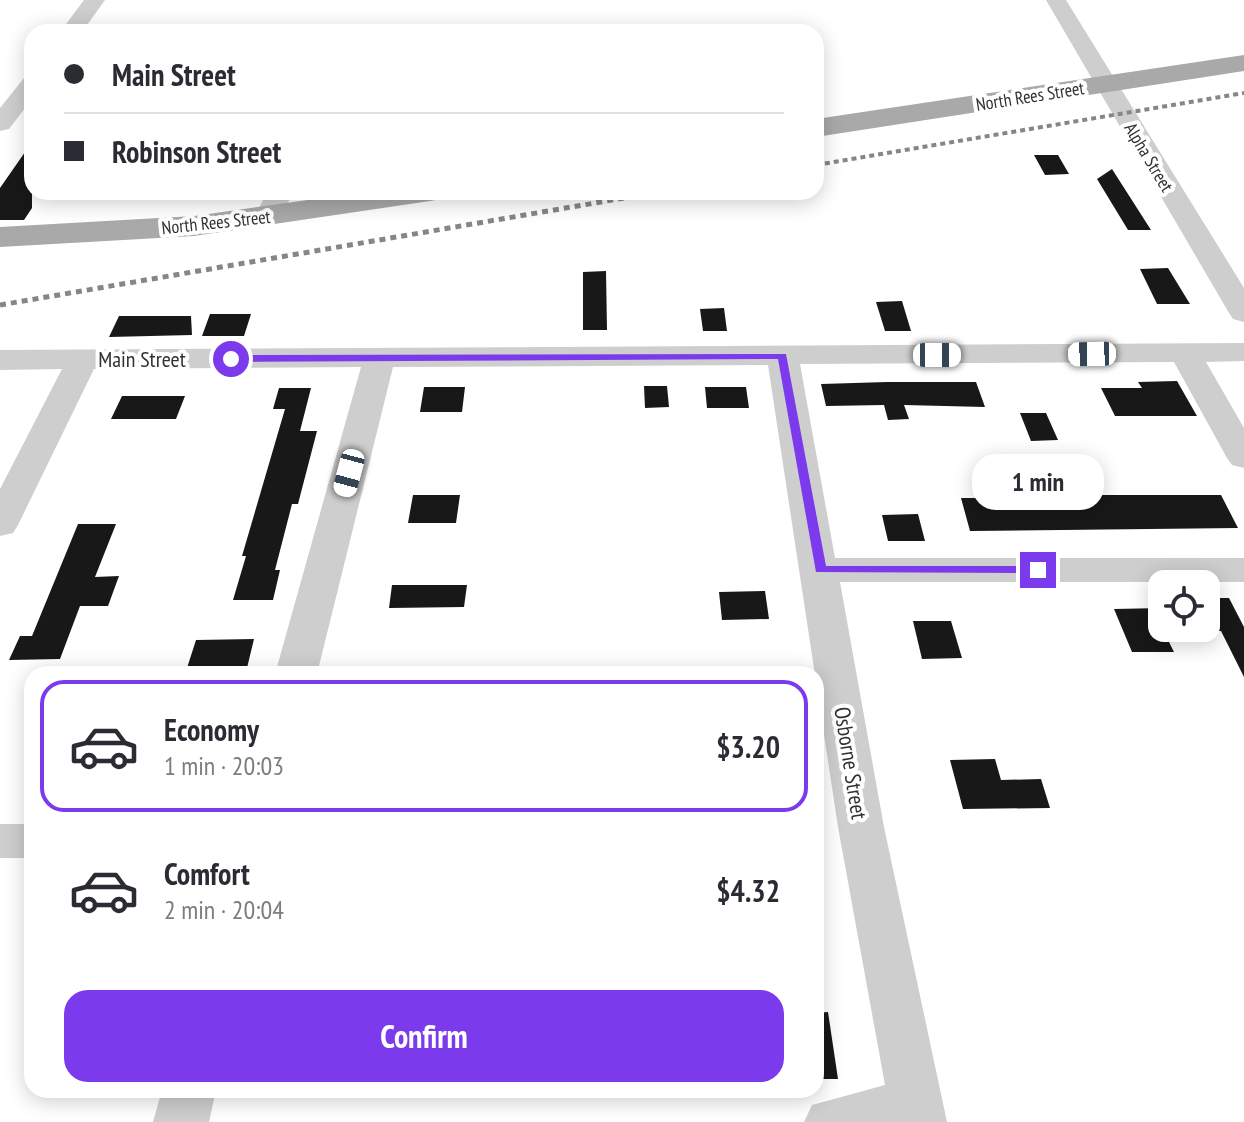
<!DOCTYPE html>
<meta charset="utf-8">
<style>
:root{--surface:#fff;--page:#f7f7f7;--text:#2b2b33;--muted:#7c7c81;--line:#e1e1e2;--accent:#7c3aed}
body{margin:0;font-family:"PT Sans Narrow",sans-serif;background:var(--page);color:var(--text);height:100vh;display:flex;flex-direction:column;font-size:30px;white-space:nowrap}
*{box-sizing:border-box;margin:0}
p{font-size:26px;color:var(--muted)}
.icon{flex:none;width:44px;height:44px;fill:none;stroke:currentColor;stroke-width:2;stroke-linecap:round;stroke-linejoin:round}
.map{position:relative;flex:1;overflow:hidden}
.drawer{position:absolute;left:24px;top:666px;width:800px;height:432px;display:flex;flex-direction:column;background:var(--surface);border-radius:24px;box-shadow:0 4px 20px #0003}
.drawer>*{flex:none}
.guide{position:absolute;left:24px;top:24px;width:800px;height:176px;border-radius:24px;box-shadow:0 4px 20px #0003;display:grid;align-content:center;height:176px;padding:0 40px;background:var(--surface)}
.fabs{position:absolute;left:1148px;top:570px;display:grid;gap:16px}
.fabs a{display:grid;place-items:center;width:72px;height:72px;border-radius:16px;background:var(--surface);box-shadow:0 4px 20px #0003;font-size:40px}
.end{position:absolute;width:36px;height:36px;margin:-18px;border:10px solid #7c3aed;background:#fff;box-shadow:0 0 0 4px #fff}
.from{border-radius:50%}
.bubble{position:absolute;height:56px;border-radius:24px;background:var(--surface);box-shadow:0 4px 20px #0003;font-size:26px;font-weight:700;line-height:56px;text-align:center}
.car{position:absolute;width:24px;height:48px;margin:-24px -12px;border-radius:10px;box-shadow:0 0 6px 2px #0007;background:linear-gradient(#fff 24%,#345 0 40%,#fff 0 76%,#345 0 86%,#fff 0)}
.guide b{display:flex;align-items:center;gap:28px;height:76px;font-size:30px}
.guide b+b{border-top:2px solid var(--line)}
.guide i{width:20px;height:20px;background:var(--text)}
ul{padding:14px 0 0;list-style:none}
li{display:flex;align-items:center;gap:24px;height:132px;margin:0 16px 12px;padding:0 24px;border:4px solid transparent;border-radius:24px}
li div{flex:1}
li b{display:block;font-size:30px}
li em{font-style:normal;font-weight:700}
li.current{border-color:var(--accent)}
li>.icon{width:72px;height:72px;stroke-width:1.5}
.button{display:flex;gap:16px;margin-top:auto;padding:16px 40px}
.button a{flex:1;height:92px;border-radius:24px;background:var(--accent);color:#fff;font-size:32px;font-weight:700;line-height:92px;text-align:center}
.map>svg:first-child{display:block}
.building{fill:#181818}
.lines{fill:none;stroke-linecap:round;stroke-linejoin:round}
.minor{fill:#cecece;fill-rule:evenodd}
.major{fill:#a9a9a9;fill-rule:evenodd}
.rail-far1{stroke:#868686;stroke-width:4;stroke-dasharray:5 4;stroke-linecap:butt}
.rail{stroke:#868686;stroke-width:5;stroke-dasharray:6 5;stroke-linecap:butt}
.route{fill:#7c3aed}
.labels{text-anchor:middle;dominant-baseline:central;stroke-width:8;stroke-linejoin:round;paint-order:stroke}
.far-street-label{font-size:18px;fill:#313131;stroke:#fff}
.street-label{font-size:22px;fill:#313131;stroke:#fff}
</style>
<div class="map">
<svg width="1244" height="1122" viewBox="0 0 1244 1122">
<rect width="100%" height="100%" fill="#fff"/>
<path class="building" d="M32 142V208L24 220H0V188Z
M1034 155H1058L1069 174 1045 175Z
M1112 169 1151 230H1128L1097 179Z
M1168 268 1190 304H1157L1140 269Z
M606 271 607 330H583V272Z
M902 301 911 331H885L876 302Z
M724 308 727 331H703L700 309Z
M210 314H251L244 336H202Z
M119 316H191L192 335 109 337Z
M1177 381 1197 416H1115L1101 388H1142L1138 382Z
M887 382H976L985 407 904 405 909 419 888 420 884 405 826 406 821 384Z
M644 386H667L669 407 645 408Z
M424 387H465L462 412H420Z
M705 387H746L749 408H707Z
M279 388H311L300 431H317L298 504H292L275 570H280L273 600H233L246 556H242L285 409H273Z
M122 396H185L176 419H111Z
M1020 413H1046L1058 440 1031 441Z
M413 495H460L456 523H408Z
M1024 495H1221L1238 528 970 531 961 498H1025Z
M918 514 925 541H888L882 515Z
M78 524H116L95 577 119 576 108 606H80L60 659 9 660 20 636H32Z
M392 585H467L464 607 389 608Z
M765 591 769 619 722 620 719 592Z
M1206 598H1229L1244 627V677L1221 631H1206Z
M1162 608V628L1174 652H1132L1114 609Z
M913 621H951L962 658 922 659Z
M254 639 247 668H187L196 640Z
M995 759 1001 780 1041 779 1050 808 963 809 950 760Z
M828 1012 838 1079H816V1013Z"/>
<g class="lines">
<path class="minor" d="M84 0H105L82 32H60Z
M1046 0H1066L1244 288V322L1233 319 1229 313Z
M32 76V99L9 129 0 131V108L24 78Z
M267 192H293L279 222H259L255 216Z
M1244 343V361L1206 362 1244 428V468L1232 465 1227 458 1174 362 800 364 835 558H1244V582H840L884 827 947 1122H804L812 1105 885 1085 838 827 768 365 393 367 317 674H275L361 367 94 369 18 525 13 533 0 536V489L62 369 0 370V350Z
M0 824H32V858H0Z
M162 1090H216L209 1122H153Z"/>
<path class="major" d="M1244 55V71L816 137V119Z
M365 192H445L441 199 430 201 194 236 0 247V227L194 216Z"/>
<path class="rail-far1" d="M816 165 1244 93"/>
<path class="rail" d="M0 305 659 192"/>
</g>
<path class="route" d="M786 354 826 566H1038L1042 567V573L816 572 778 359 231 362 226 359 231 355Z"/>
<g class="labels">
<g class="far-street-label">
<text transform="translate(1030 96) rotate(-9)">North Rees Street</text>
<text transform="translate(1149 157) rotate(59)">Alpha Street</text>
<text transform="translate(216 222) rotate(-6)">North Rees Street</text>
</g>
<g class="street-label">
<text x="142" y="359">Main Street</text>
<text transform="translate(851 763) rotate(81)">Osborne Street</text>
</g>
</g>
</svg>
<div class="fabs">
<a><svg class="icon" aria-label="locate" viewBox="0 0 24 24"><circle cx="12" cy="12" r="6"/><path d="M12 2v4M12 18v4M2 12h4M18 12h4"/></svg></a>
</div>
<i class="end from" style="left:231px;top:359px"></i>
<i class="end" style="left:1038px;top:570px"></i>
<div class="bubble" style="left:972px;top:454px;width:132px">1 min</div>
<i class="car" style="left:1092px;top:354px;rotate:269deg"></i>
<i class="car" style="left:937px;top:355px;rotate:90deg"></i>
<i class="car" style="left:349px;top:473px;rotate:195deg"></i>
<div class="guide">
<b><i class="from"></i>Main Street</b>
<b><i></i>Robinson Street</b>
</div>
<section class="drawer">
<ul>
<li class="current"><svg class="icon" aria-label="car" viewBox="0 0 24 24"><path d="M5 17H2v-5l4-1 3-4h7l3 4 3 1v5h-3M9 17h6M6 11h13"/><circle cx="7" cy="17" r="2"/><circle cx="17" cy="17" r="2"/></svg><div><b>Economy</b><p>1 min · 20:03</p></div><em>$3.20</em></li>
<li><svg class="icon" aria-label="car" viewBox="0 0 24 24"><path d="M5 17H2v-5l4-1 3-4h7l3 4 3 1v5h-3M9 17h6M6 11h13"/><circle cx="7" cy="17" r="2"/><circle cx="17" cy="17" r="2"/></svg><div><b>Comfort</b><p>2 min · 20:04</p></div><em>$4.32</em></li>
</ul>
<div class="button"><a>Confirm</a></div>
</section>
</div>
